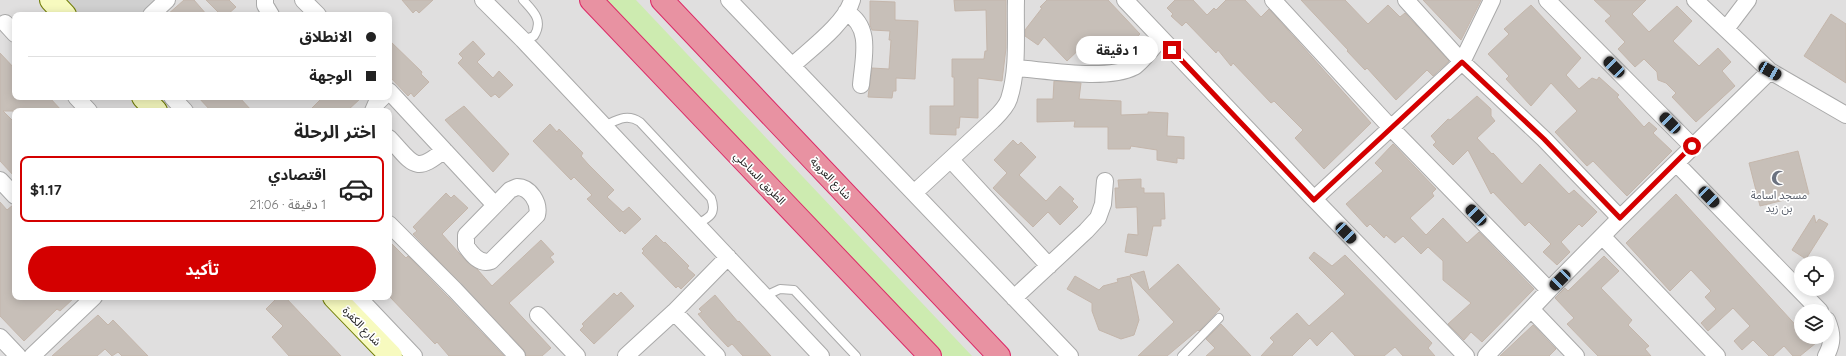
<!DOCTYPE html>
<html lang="ar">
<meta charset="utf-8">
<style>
:root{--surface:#fff;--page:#f6f6f6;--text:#222;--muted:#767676;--line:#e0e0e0;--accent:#d40000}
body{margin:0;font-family:Quicksand,"Noto Sans Arabic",sans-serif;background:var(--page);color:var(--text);direction:rtl;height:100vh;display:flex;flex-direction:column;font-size:15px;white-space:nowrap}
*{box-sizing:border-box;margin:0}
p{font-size:13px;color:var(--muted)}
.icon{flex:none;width:22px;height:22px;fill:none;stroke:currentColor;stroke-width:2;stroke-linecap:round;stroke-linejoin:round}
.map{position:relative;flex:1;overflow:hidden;direction:ltr}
.panel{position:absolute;left:12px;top:108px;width:380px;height:192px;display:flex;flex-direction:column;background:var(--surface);border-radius:8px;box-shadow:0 2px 10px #0003;direction:rtl}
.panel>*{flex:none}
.guide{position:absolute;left:12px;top:12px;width:380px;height:88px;border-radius:8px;box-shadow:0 2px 10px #0003;direction:rtl;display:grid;align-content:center;height:88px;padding:0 16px;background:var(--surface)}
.buttons{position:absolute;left:1794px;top:256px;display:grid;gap:8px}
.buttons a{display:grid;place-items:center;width:40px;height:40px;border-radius:50%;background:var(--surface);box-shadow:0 2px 10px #0003;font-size:20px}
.end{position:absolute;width:18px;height:18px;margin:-9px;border:5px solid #d40000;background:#fff;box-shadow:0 0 0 2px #fff}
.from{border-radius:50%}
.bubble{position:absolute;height:28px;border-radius:14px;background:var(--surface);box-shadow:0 2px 10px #0003;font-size:13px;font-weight:700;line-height:28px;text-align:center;direction:rtl}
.car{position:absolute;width:12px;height:24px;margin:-12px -6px;border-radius:5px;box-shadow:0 0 3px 1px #0007;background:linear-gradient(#222 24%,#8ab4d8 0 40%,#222 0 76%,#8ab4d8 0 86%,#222 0)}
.guide b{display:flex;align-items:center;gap:14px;height:38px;font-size:15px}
.guide b+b{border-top:1px solid var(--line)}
.guide i{width:10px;height:10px;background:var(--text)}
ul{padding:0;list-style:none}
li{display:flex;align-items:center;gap:12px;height:66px;margin:0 8px 6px;padding:0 8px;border:2px solid var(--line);border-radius:8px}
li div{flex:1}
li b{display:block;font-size:15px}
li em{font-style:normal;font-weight:700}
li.on{border-color:var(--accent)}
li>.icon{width:36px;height:36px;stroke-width:1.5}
h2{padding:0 16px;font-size:18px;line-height:48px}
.button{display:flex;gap:8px;margin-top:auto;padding:8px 16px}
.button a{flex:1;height:46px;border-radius:24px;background:var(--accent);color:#fff;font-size:16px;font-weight:700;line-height:46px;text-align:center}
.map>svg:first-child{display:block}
.residential{fill:#e0dfdf;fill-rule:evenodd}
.religious{fill:#d0d0d0}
.grass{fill:#cdebb0}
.building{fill:#c7bfb8;stroke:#c4b6ab}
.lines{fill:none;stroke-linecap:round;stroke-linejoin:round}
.lane-casing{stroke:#a9a9a9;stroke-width:10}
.street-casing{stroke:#a9a9a9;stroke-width:18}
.secondary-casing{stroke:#707d05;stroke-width:24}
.highway-casing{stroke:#dc2a67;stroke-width:24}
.lane{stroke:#fff;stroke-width:8}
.street{stroke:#fff;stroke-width:16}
.secondary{stroke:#f7fabf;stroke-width:22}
.highway{stroke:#e892a2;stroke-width:22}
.route{stroke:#d40000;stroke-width:5}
.labels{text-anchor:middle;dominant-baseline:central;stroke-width:3.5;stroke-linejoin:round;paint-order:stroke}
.street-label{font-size:11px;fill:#222;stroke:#fff}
.worship-label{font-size:11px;fill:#5b616d;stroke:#fff}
</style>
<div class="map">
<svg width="1846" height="356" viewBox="0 0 1846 356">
<rect width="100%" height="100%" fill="#f2efe9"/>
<path class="residential" d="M0 0H1846V356H0ZM15 15H389V97H15ZM15 111H389V297H15ZM1801 263H1827V289H1801ZM1801 311H1827V337H1801Z"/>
<path class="religious" d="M65 0H158L143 15H80Z"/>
<path class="grass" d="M607 0H636L972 356H943Z"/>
<path class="building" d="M184 0H194L207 15H167Z
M206 0H229L236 7 227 15H221Z
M402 0H433L419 13 416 10 413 13Z
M954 0H1006V48L1002 81 978 78V118L960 117 959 128H956V135L930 134V106H954V77H952V59H984L985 51H987L986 10 955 11Z
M1047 0H1108L1140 34 1109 63 1088 41 1067 61 1044 37 1038 45 1025 36V30L1042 8 1040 7Z
M1175 0H1193L1207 15 1214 8 1216 10 1226 0H1245L1261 17 1269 9 1371 123 1324 169 1295 138 1303 130 1274 101 1271 103 1233 63 1231 66 1218 50 1216 53 1186 22 1182 26 1171 16 1173 14 1167 8Z
M1301 0H1345L1368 24 1388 5 1400 17 1405 13 1449 61 1433 76 1427 70 1396 100 1367 68 1365 70 1347 51 1348 50Z
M1423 0H1481L1461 40Z
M1594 0H1646L1632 14 1649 32 1677 6 1692 21 1673 41 1699 66 1718 48 1731 62 1722 71 1735 86 1696 122 1672 97 1676 93 1666 83 1658 80 1657 72 1644 59 1635 67 1618 49 1625 42 1605 21 1611 16Z
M870 1 895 2V20L918 21 915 79 896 78V91H893L892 98 868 97 872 68 889 69 891 40H889L890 31 872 30 870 25Z
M1531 5 1581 58 1566 75 1579 89 1592 78 1597 80 1599 77 1619 95 1617 97 1644 127 1649 122 1657 129 1653 133 1672 151 1627 196 1593 161 1587 166 1555 132 1577 111 1551 83 1531 106 1506 79 1509 76 1488 54 1509 34 1504 29Z
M1831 14 1846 24V83L1804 56Z
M389 40 422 72 421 74 429 82 414 97 411 93 408 96 389 76Z
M473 41 485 54 477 62 493 78 499 71 513 85 499 98 495 94 491 97 458 63 463 58 459 54Z
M0 53 15 69V97H49L62 111H3L15 123V177L0 161Z
M1054 81 1081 83 1079 99 1121 101V115L1148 114V112L1168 113 1167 136 1184 137V159L1177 158V163L1157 160V150L1131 146 1130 149H1108V127H1074L1075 121 1037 122V99H1053Z
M1477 96 1491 109V116L1495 121 1477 138 1492 154 1493 153 1522 184 1540 164 1569 194 1574 190 1597 212 1582 227 1579 224 1561 242 1570 252 1557 265 1543 252 1551 244 1529 222 1525 226 1493 192 1491 194 1468 150 1453 165 1433 145 1436 142 1431 136 1448 119 1450 120Z
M198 97H239L252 111H211Z
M323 97H362L347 111H309Z
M464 106 509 154 493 172 445 120Z
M550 124 557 132 559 129 583 153 581 156 588 164 614 190 607 197 623 212 629 207 641 219 625 234 621 230 620 232 587 199 592 195 574 177 571 180 533 141Z
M1013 140 1018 145 1021 142 1036 157 1019 175 1046 201 1060 186 1074 199 1072 201 1078 207 1060 225 1048 212 1033 227 993 188 1007 173 994 160Z
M1393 144 1436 189 1432 193 1434 196 1410 218 1426 235 1443 218 1467 243 1479 232 1534 289 1482 342 1471 332 1464 340 1448 324 1471 303 1443 280V261L1428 247 1421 254 1403 236 1395 243 1386 235 1384 238 1370 224 1367 227 1346 204 1383 171 1375 163Z
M1798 151 1809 194 1760 206 1749 163Z
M1141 179V188H1144V193H1164L1165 219H1161V226H1153L1147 256 1125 252 1128 234 1138 235 1137 207 1116 208 1115 188H1119L1118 180Z
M446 193 451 198 454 195 468 208 442 234 467 262 477 269 492 286 541 240 554 254 550 257 554 262 509 303 551 348 542 356H526L524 350 413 234 417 231 413 227Z
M1676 194 1801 331V337L1822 338 1800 356H1793L1784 346 1773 356H1769L1753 340 1742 350 1734 341 1750 326 1733 308 1708 331 1701 323 1716 309 1705 297 1711 291 1691 270 1670 291 1626 243Z
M0 202 7 210 13 205H15V297H75L60 311 57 309 24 341 0 316Z
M1814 215 1816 223 1819 219 1828 224 1806 259 1792 250Z
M656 235 664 243 665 242 689 266 687 268 695 275 681 289 678 286 676 288 642 253 644 251 642 249Z
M389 241 406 258 408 256 448 297 504 356H449L437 342 435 344 389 296Z
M1314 252 1332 266 1345 255 1432 343 1428 348 1435 356H1403L1395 347 1384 356H1355L1332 331 1317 346 1310 338 1292 356H1261L1274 342 1270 338 1297 313 1309 326 1345 294 1309 258Z
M1604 256 1619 271 1601 288 1632 320 1628 325 1649 346 1645 349 1651 356H1598L1567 324 1574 318 1555 298 1565 288 1568 291Z
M1178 264 1220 309 1199 331 1198 330 1167 356H1138L1174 322 1130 275 1144 271 1149 290Z
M1075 276 1099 290 1103 286 1118 282 1117 279 1130 276 1139 320 1134 335 1121 339 1099 330 1092 311V303L1067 289Z
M621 292 634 306 594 344 580 330 584 326 582 324 614 293 617 296Z
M715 295 738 322 739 321 771 356H743L732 344 728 347 711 329 698 314 702 312 699 309Z
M278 297H285L341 356H289L272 337 283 326 266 309Z
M98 315 108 325 113 320 148 356H122L118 352 112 356 105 349 97 356H52Z
M1221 324 1251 356H1206L1215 348 1206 339Z
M1533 325 1556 349 1549 356H1500Z"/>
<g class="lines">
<g class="lane-casing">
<path id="lane" d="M523 0C533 11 544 20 534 36L523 40
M604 126C617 120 627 113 640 122L711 198C717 214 709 218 697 224
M765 296 780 289 794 290 856 356
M1182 356 1219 318"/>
</g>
<g class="street-casing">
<path id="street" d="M265 0V5L271 15
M303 0 318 15
M483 0 523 40 821 356
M729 0 1070 356
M1125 0 1314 199
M1273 0 1392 129 1549 290 1531 309 1576 356
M1406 0 1462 62 1544 139 1620 218 1770 71
M1547 0 1692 146
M1695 0 1770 71 1846 115
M846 12C873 27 863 59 861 85
M151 15 167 0
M5 23 15 34
M1726 29 1748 0
M792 66C809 50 846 23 852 0
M1015 68C1045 70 1107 81 1134 67 1142 62 1154 46 1161 38
M389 91 495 205
M76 97 89 111
M172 97 185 111
M373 111 376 104 383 97
M389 138C412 162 414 176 444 150
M951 160 1049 266
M1676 163 1820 311
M0 180 15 196
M517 187C530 187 540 203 537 215L491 261C480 265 472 255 466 246V235L510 190Z
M914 193 992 121C998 115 1006 108 1009 99 1019 68 1015 32 1016 0
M389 224 455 290 517 356
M1603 237 1717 356
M1549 290 1620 218
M358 297 414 356
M1014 298 1086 231 1098 218 1103 204 1105 181
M674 312 717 356
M538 315 577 356
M0 337 18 356
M32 356 94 297
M626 356 674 312 728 257
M1466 356 1314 199 1462 62 1492 0
M1486 356 1531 309
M1826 356C1833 343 1833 334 1827 320"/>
</g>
<g class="secondary-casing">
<path id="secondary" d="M51 0 65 15
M143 97 156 111
M334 297 391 356"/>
</g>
<g class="highway-casing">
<path id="highway" d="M591 0 930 356
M662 0 999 356"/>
</g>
<use href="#lane" class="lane"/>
<use href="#street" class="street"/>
<use href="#secondary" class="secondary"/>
<use href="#highway" class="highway"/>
</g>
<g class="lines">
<path class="route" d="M1172 50 1314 200 1462 62 1544 139 1620 218 1692 146"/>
</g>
<defs>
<g id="mosque-bare" transform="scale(1.2)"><path d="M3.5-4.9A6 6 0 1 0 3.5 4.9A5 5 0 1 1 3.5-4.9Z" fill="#6b7280" stroke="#fff" stroke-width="2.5" paint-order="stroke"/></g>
</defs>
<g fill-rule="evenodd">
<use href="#mosque-bare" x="1779" y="178"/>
</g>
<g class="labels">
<g class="street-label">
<text transform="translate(760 178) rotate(46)">الطريق الساحلي</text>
<text transform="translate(831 178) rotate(46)">شارع العروبة</text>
<text transform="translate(362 326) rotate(46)">شارع الكفرة</text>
</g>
<g class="worship-label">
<text x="1779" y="195">مسجد اسامة<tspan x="1779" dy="13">بن زيد</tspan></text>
</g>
</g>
</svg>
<div class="buttons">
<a><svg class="icon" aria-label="locate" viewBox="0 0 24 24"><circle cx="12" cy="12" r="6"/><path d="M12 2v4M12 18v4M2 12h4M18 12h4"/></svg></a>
<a><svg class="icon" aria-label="layers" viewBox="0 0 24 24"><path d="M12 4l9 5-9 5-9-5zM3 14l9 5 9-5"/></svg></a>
</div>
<i class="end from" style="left:1692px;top:146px"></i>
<i class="end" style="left:1172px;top:50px"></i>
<div class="bubble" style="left:1076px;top:36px;width:82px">1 دقيقة</div>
<i class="car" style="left:1614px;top:67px;rotate:315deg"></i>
<i class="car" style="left:1770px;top:71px;rotate:120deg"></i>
<i class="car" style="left:1670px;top:123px;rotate:315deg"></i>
<i class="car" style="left:1709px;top:197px;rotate:136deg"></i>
<i class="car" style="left:1476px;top:215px;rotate:316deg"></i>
<i class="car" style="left:1346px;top:233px;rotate:136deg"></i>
<i class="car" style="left:1560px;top:280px;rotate:225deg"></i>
<div class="guide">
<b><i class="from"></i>الانطلاق</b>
<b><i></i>الوجهة</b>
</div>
<section class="panel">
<h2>اختر الرحلة</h2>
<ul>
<li class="on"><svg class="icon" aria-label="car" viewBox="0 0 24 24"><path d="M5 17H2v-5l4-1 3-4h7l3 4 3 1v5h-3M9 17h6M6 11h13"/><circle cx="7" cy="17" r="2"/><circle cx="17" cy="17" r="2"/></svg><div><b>اقتصادي</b><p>1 دقيقة · 21:06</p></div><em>$1.17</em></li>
</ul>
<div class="button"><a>تأكيد</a></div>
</section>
</div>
